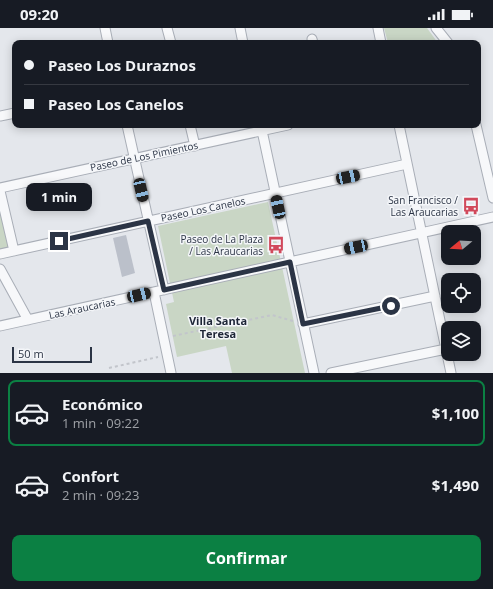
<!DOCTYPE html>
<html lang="es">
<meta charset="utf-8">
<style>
:root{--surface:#171b24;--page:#242831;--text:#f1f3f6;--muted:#9ea1a6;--line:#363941;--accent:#0b8043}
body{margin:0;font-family:"Open Sans",sans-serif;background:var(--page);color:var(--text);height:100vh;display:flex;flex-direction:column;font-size:15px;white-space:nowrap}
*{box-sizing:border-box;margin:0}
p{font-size:13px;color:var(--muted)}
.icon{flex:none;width:22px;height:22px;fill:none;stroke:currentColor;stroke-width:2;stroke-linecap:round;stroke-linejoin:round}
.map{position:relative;height:345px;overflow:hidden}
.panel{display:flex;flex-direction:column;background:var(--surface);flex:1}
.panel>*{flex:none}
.banner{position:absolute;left:12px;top:12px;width:469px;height:88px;border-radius:8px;box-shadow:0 2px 10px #0003;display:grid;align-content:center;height:88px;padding:0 12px;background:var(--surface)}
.needle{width:26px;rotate:252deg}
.fabs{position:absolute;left:441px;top:197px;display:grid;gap:8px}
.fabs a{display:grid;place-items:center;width:40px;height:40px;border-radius:8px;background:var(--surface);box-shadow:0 2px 10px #0003;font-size:20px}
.scale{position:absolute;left:12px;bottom:10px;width:80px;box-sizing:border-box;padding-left:4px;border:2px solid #2b3445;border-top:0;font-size:11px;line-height:14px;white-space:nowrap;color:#2b3445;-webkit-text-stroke:3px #f4f6f9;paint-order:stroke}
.end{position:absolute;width:18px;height:18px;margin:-9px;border:5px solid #2b3445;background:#fff;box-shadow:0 0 0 2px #fff}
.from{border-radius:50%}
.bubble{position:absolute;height:28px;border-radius:8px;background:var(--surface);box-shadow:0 2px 10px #0003;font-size:13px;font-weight:700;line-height:28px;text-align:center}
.car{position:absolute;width:12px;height:24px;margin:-12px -6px;border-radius:5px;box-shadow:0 0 3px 1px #0007;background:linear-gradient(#222 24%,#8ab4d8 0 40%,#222 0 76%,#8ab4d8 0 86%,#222 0)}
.banner b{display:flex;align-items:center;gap:14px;height:38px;font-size:15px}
.banner b+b{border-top:1px solid var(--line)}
.banner i{width:10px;height:10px;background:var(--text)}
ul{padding:7px 0 0;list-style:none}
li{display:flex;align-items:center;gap:12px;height:66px;margin:0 8px 6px;padding:0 4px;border:2px solid transparent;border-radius:8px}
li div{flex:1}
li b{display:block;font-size:15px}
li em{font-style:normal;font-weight:700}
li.current{border-color:var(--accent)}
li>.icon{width:36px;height:36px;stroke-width:1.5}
.action{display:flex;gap:8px;margin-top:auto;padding:8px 12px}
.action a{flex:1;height:46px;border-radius:8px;background:var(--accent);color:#fff;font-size:16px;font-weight:700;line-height:46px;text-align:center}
.status{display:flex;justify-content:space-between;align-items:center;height:28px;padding:0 20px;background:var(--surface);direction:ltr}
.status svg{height:11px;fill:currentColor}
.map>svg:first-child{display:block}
.green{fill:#c9d6c5}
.building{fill:#bbc0ca}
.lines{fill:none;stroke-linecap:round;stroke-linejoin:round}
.street-casing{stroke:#a9aeb7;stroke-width:11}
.path{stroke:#c2c5cb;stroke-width:2;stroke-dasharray:3 3;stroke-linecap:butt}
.street{stroke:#f7f8fa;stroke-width:9}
.route{stroke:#2b3445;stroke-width:5}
.labels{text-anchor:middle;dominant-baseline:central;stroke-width:3;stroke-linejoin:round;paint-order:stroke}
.street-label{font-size:10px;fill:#2b3445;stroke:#f4f6f9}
.poi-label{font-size:10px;fill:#2b3445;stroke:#f4f6f9;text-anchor:end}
.neighbourhood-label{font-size:11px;font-weight:bold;fill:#1d2536;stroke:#f4f6f9}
</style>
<div class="status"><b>09:20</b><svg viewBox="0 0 49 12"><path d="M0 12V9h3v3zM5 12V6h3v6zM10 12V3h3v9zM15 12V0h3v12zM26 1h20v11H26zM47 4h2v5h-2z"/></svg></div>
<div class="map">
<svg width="493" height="345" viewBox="0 0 493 345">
<rect width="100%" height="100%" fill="#e4e7ec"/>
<path class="green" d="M384 0H427L438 15H388Z
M268 174 305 345H232L226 318 177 329 166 276 174 274 158 198Z
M0 176 11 220 0 222Z"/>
<path class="building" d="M126 207 135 245 122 249 113 210Z"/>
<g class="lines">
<g class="street-casing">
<path id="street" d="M105 0 108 15
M167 0 171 15
M240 0 243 15
M378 0 381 15
M436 0 448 15
M312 11 313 15
M0 88 15 85
M127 97 164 262
M190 97 195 118
M399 97 451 345
M476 97 493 170
M261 98 314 345
M0 160 288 97
M0 163 14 223
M0 226 407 136
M0 241 28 292
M154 264 171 345
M303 296 435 268
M0 298 493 189
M331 345 446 321"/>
</g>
<path class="path" d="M173 308 272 287 293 293
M109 340 158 329"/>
<use href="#street" class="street"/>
</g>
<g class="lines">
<path class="route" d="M59 213 148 193 164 262 290 234 303 296 391 278"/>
</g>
<defs>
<g id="bus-bare" transform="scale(1.38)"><path d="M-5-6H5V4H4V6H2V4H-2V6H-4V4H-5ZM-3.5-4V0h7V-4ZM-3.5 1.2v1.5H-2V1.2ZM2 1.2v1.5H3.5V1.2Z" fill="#d1495b" stroke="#f4f6f9" stroke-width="2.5" paint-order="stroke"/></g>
</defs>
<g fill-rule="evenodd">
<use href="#bus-bare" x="471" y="178"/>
<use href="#bus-bare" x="276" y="217"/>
</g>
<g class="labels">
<g class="street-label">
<text transform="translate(144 128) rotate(-12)">Paseo de Los Pimientos</text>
<text transform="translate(203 181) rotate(-12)">Paseo Los Canelos</text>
<text transform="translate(82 280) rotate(-12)">Las Araucarias</text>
</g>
<g class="poi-label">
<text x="458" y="172">San Francisco /<tspan x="458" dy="12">Las Araucarias</tspan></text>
<text x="263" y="211">Paseo de La Plaza<tspan x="263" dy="12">/ Las Araucarias</tspan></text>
</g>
<g class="neighbourhood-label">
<text x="218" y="292">Villa Santa<tspan x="218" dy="13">Teresa</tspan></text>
</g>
</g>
</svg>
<div class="fabs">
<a><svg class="needle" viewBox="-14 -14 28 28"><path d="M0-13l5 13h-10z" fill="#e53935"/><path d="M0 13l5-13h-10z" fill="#9ea1a6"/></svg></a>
<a><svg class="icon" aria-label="locate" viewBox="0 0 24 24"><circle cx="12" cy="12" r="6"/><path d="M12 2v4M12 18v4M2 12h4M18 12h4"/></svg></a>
<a><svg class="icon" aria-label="layers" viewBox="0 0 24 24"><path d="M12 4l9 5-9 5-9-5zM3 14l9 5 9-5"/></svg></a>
</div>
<div class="scale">50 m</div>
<i class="end from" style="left:391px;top:278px"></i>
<i class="end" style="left:59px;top:213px"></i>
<div class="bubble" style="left:26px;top:155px;width:66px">1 min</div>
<i class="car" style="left:348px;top:149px;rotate:78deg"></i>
<i class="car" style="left:141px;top:162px;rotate:167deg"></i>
<i class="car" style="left:278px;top:179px;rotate:348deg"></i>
<i class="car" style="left:356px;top:219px;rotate:258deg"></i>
<i class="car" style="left:139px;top:267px;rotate:77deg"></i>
<div class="banner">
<b><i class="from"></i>Paseo Los Duraznos</b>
<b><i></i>Paseo Los Canelos</b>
</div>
</div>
<section class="panel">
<ul>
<li class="current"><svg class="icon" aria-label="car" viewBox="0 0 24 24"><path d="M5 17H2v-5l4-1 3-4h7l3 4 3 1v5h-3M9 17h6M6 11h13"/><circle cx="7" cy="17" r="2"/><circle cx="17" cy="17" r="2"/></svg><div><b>Económico</b><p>1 min · 09:22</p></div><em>$1,100</em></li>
<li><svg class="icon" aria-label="car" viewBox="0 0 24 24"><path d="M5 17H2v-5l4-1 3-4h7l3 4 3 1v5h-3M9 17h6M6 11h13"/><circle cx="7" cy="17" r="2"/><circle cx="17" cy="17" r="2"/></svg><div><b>Confort</b><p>2 min · 09:23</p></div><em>$1,490</em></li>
</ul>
<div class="action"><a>Confirmar</a></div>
</section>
